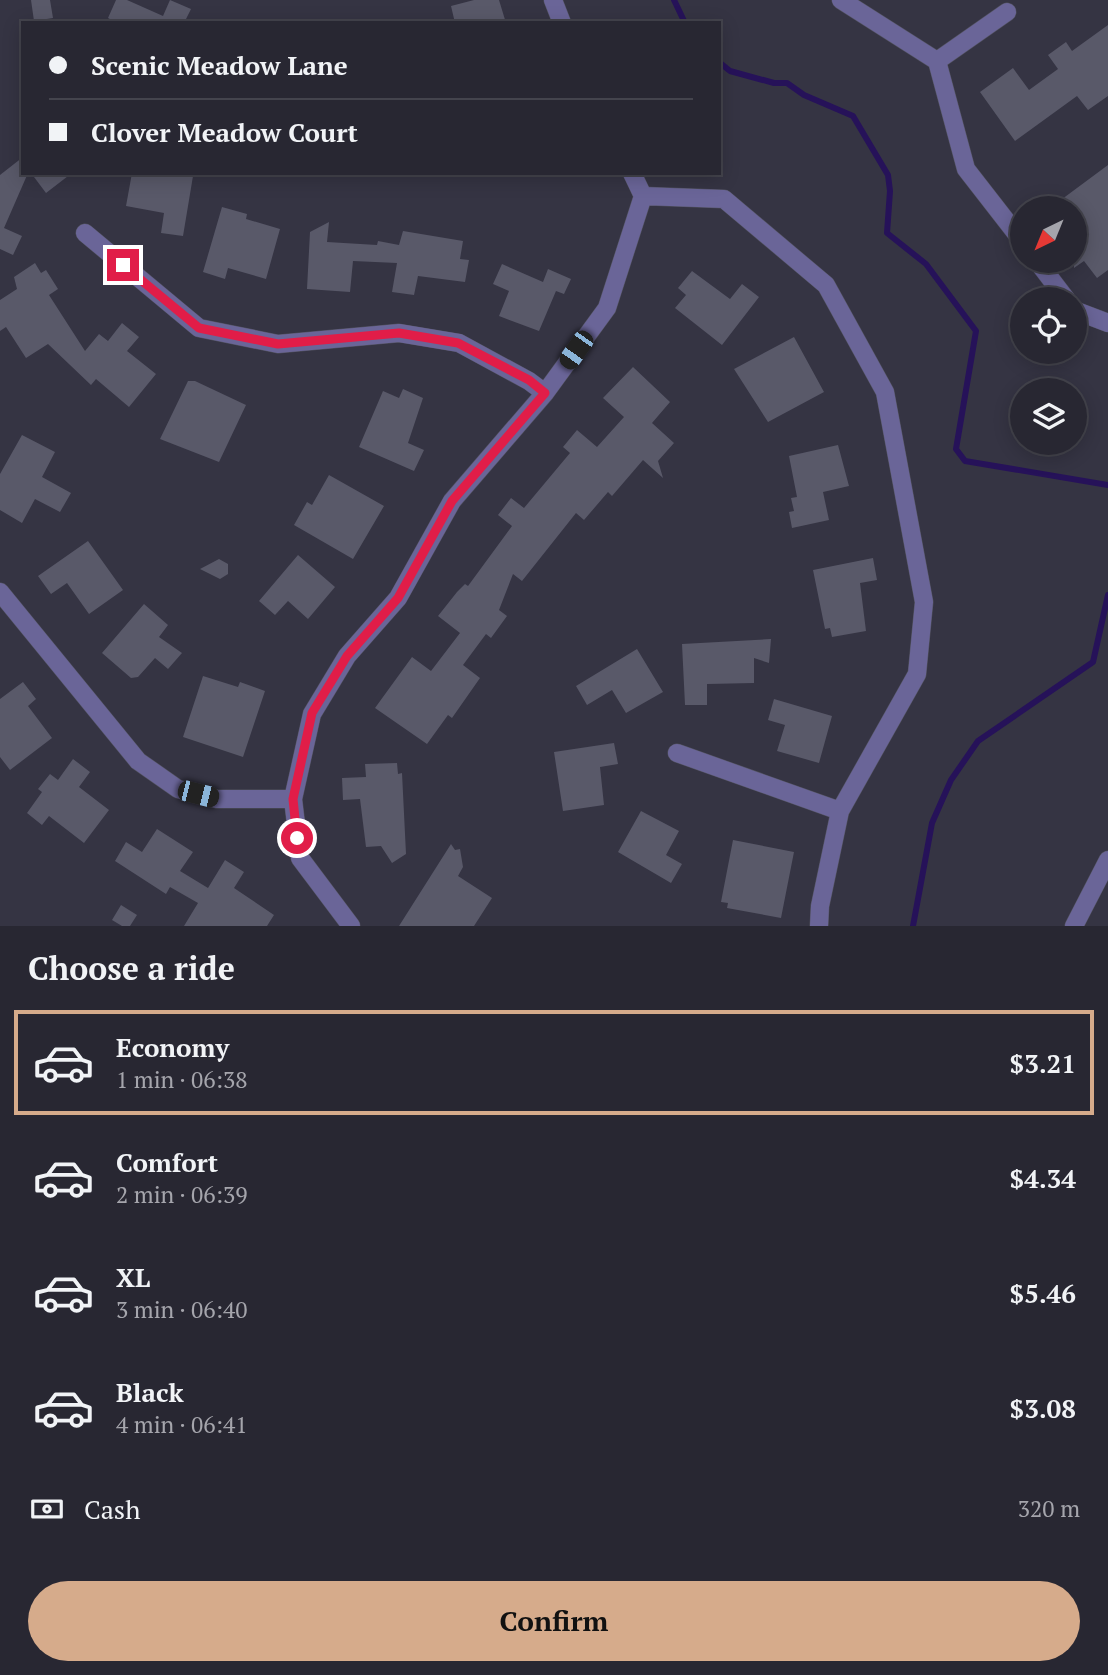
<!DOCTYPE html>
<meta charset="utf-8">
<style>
:root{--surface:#282732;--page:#302f3a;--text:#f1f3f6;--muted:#a5a5ac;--line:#44444d;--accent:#d6ab8b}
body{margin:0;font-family:"PT Serif",serif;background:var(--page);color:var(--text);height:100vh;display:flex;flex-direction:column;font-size:26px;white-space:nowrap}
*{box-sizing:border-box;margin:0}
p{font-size:23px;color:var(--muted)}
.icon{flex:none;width:38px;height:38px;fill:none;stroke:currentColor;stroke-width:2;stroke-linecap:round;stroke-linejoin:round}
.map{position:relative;height:926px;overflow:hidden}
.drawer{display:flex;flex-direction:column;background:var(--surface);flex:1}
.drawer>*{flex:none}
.banner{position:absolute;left:21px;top:21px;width:700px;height:154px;border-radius:0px;box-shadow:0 4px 18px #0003,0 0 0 2px var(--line);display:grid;align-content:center;height:154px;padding:0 28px;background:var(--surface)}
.needle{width:46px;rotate:223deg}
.fabs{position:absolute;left:1010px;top:196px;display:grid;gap:14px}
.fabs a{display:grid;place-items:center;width:77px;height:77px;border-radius:50%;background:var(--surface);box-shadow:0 4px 18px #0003,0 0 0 2px var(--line);font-size:35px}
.end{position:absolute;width:32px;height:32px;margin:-16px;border:9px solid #e11d48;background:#fff;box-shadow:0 0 0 4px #fff}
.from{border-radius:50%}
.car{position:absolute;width:21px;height:42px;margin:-21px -10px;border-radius:9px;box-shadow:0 0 5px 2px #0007;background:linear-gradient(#222 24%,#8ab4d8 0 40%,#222 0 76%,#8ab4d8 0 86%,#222 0)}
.banner b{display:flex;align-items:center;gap:24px;height:66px;font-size:26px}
.banner b+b{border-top:2px solid var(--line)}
.banner i{width:18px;height:18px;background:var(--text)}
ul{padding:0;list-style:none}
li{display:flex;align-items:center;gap:21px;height:105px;margin:0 14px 10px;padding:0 14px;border:4px solid transparent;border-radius:0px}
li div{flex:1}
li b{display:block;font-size:26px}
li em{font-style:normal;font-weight:700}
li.selected{border-color:var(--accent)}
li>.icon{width:63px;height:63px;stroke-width:1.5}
h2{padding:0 28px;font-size:32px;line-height:84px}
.pay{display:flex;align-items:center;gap:18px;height:77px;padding:0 28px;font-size:26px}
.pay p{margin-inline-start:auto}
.button{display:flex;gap:14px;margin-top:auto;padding:14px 28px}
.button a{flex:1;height:80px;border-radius:42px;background:var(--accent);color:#111;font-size:28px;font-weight:700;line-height:80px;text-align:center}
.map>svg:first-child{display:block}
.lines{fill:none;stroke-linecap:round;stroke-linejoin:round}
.stream{stroke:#261259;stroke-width:6}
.building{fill:#595969}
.minor-casing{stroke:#535361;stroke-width:19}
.minor{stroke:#6a6598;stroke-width:18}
.route{stroke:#e11d48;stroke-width:9}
</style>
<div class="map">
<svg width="1108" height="926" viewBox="0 0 1108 926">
<rect width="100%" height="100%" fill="#353443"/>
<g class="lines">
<path class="stream" d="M674 0 685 23
M719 62 730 71 774 83H787L804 95 853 116 888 175 890 191 887 233 926 264 976 331 956 449 965 461 1108 485
M913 926 932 823 951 780 978 741 1093 662 1108 595"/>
</g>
<path class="building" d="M31 0H50L53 18 34 21Z
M116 0H127L163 16 170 0 191 9 184 23H117L108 18Z
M474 0H499L506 23H455L451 6Z
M1108 25V96L1088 110 1077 96 1015 141 980 92 1013 68 1029 90 1058 69 1048 55 1066 42 1072 51Z
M23 157V173H28L4 228 22 236 13 255 0 249V175Z
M1108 165V270L1097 278 1084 261 1074 268V208H1050Z
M31 173H72L46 193Z
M132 173 193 176 183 236 161 233 164 213 126 206Z
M222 207 247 214 246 219 280 229 266 279 228 268 225 279 203 272Z
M329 222 327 242 377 245 378 241 399 245 403 231 463 241 460 259 469 260 465 282 418 276 414 295 392 292 397 263 353 261 350 292 307 289 310 232Z
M35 263 41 273 46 270 58 289 49 295 85 351 99 334 108 341 122 323 139 337 127 351 156 374 129 407 96 379 91 385 48 344 26 358 6 327 0 331V300L17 289 14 277Z
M502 264 543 282 548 269 571 279 564 294 556 291 539 331 499 316 509 291 493 284Z
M692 271 730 299 742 284 759 297 722 345 675 308 686 295 678 288Z
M794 337 824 392 768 422 734 369Z
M633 367 670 402 652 423 674 443 658 461 663 478 643 460 612 496 608 492 584 520 576 513 522 581 513 574 499 610 507 616 491 638 486 634 463 665 480 678 452 718 448 715 427 744 375 708 412 657 431 671 460 633 438 616 457 592 465 584 468 586 512 526 498 515 511 498 524 508 570 453 563 447 577 430 597 447 624 417 603 398Z
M188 381H195L246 405 219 462 160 439Z
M403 389 423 398 408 443 424 450 414 471 359 447 383 391 399 398Z
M22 435 55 452 42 477 71 493 60 512 35 499 22 523 0 510V474Z
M838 445 849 486 823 492 829 520 792 528 789 512 794 511 791 498 797 497 789 456Z
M329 475 384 506 353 559 294 525 307 502 312 505Z
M88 541 123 590 89 614 67 583 51 594 38 576Z
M298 555 335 587 308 619 288 601 275 615 259 601Z
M873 558 877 580 860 583 866 631 832 637 830 628 825 629 813 570Z
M219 559 228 564V574L220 579 200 569Z
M144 604 168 625 159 637 182 653 168 669 155 658 138 677 131 678 102 653Z
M771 639 769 663 754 658V683L707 684V705H685L682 644Z
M637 649 663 692 626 713 612 690 587 705 576 686Z
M203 676 238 687 240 682 265 691 243 757 183 737Z
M23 682 36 699 28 706 52 738 10 770 0 757V699Z
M774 699 832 716 819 763 777 751 785 725 768 720Z
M614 743 618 764 600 767 604 805 563 811 554 752Z
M73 759 90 772 79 787 109 810 84 843 49 816 42 825 27 813 42 792 38 789 50 774 58 780Z
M397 763 398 774 402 773 406 854 392 863 381 846 366 847 360 799 343 800 342 778 366 777 365 764Z
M641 811 679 831 666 855 682 864 671 883 618 852Z
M157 829 193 852 180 871 208 888 225 860 244 872 234 888 274 915 267 926H184L198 903 170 887 166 894 115 861 126 842 142 852Z
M733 840 794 852 781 918 727 908 728 903 721 902Z
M451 844 455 850 460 849 463 867 458 876 492 898 474 926H399Z
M121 905 137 915 130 926H122L112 920Z"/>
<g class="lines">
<g class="minor-casing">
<path id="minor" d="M553 0 562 23
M841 0 937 61 966 169 1022 241
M937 61 1007 12
M643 196 724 199 826 285 885 392 924 602 917 674 840 811 820 906 819 926
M85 233 199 328 278 344 399 333 459 343 529 381 545 393
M1037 261 1066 299
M1074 310 1108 323
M0 592 138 761 178 789 217 799H293
M677 753 840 811
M351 926 300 858 293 799 312 714 347 656 398 598 452 501 545 393 607 308 643 196 632 173
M1074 926 1108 860"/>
</g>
<use href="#minor" class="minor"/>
</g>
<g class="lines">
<path class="route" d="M123 265 199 328 278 344 399 333 458 343 529 380 545 393 452 501 398 598 347 656 312 713 293 799 297 838"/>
</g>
</svg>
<div class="fabs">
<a><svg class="needle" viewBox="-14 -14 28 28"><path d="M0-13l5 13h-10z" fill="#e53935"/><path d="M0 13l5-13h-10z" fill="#a5a5ac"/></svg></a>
<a><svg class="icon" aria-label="locate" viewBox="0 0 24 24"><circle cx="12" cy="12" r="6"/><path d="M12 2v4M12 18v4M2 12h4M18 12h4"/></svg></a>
<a><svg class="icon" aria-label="layers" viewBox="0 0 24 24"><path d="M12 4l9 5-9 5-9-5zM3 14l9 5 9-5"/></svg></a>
</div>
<i class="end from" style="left:297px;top:838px"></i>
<i class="end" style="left:123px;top:265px"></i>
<i class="car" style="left:576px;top:350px;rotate:215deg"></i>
<i class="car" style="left:198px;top:794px;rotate:104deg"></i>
<div class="banner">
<b><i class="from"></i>Scenic Meadow Lane</b>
<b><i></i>Clover Meadow Court</b>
</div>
</div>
<section class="drawer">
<h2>Choose a ride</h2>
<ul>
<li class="selected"><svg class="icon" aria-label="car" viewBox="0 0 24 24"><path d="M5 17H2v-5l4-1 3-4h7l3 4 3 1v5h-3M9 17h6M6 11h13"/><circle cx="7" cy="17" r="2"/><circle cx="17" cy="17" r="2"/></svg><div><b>Economy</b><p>1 min · 06:38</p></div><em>$3.21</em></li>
<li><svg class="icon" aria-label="car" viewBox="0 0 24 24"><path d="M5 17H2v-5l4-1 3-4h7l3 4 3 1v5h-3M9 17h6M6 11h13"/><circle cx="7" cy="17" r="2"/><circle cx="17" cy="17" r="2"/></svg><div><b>Comfort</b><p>2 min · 06:39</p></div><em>$4.34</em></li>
<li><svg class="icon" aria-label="car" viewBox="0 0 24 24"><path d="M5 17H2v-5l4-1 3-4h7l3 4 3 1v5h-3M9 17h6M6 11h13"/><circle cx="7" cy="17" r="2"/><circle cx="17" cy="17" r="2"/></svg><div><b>XL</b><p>3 min · 06:40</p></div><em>$5.46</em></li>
<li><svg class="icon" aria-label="car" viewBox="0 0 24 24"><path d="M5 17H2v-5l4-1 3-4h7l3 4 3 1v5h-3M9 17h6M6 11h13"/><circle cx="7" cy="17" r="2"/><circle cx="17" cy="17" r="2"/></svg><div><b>Black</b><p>4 min · 06:41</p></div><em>$3.08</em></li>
</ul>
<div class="pay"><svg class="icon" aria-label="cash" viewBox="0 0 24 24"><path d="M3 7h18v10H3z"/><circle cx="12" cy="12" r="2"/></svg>Cash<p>320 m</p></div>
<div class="button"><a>Confirm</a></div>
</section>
